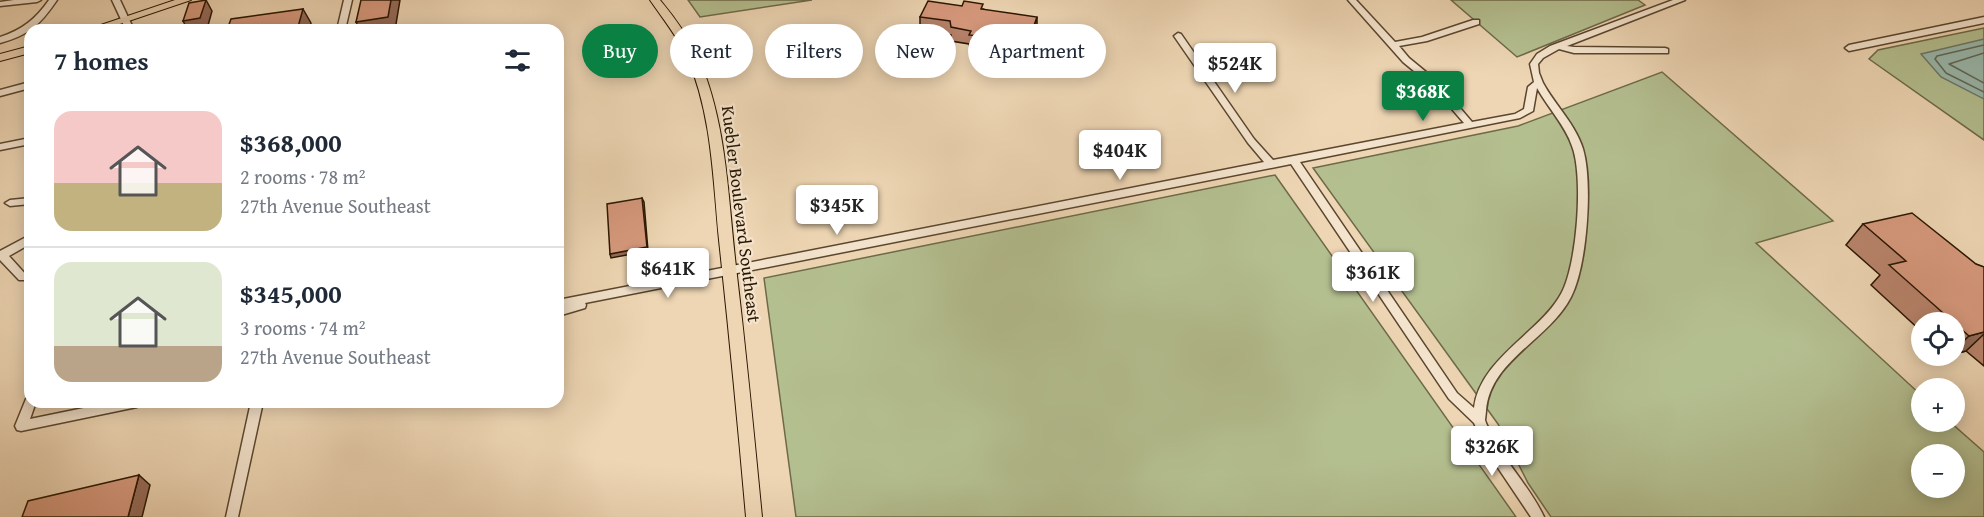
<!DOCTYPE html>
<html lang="en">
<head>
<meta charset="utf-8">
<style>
	body { margin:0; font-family:"Gentium Book Plus",serif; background:#f2f2f3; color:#1f2937; height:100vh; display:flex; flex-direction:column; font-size:22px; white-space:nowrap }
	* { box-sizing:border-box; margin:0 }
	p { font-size:20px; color:#747a83 }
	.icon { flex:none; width:33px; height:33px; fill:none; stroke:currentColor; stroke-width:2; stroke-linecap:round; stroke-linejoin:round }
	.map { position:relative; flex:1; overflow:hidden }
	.details { position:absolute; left:24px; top:24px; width:540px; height:384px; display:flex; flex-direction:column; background:#fff; border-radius:18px; box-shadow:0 3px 15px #0003 }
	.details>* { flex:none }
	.hud { position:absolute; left:582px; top:24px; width:570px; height:54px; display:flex; gap:12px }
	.buttons { position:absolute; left:1911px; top:312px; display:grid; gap:12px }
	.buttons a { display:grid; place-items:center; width:54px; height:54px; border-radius:50%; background:#fff; box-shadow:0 3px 15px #0003; font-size:30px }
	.price { position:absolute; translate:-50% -51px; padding:0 14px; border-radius:6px; background:#fff; color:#222; font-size:20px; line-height:39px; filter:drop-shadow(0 2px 3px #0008) }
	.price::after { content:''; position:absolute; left:50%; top:36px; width:18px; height:14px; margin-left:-9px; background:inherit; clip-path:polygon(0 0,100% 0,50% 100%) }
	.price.selected { background:#0b8043; color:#fff }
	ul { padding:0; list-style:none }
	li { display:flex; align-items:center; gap:18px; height:150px; padding:0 30px }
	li+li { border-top:2px solid #e0e1e3 }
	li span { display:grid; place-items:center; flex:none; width:168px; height:120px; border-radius:18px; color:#555 }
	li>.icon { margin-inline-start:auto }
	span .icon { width:72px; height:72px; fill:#fffc; stroke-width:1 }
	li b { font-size:26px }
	h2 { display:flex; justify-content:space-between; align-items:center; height:72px; padding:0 30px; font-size:26px }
	.pill { padding:0 21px; border-radius:27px; background:#fff; box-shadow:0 3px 15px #0003; font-size:21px; line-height:54px }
	.pill.selected { background:#0b8043; color:#fff }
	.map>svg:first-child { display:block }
	.green { fill:#b4bf90; stroke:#6e6a48; stroke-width:1.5; fill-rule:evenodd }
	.water { fill:#99b9ad; stroke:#6c7868; stroke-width:1.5 }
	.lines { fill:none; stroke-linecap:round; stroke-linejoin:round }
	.shore { stroke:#616857; stroke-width:1.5 }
	.minor-casing { stroke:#5a462e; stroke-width:3 }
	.major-casing { stroke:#291601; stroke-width:2 }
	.minor { fill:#f4e4ce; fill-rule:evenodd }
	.major { fill:#eed6b4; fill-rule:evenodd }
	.wall { fill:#b9846c; stroke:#291601; stroke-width:1.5 }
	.shaded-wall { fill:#966b58; stroke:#291601; stroke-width:1.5 }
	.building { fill:#d7997d; stroke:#291601; stroke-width:1.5 }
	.labels { text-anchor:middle; stroke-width:4.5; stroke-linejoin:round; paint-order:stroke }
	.street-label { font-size:18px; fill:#291601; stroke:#f4e4ce }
</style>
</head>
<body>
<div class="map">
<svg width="1984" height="517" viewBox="0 0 1984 517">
	<rect width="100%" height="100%" fill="#eed6b4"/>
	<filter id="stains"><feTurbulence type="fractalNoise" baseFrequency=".00333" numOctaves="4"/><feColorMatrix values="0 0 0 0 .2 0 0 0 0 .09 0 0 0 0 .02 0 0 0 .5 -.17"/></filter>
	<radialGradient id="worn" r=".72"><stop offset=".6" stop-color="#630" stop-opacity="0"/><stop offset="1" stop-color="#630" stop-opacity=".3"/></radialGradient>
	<path class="green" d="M688,0H812L700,17Z
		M1451,0H1638L1645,5L1517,57Z
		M1984,28V140L1869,59L1878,50Z
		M1662,72L1833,221L1756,243L1921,395L1922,422H1950L1984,452V517H1551L1528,483L1498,424L1313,168L1518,126ZM1922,454H1954V488H1922Z
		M1275,175L1516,517H796L764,278Z"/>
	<path class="water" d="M1984,39V99L1941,77L1921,54Z"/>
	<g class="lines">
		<path class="shore" d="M1984,45L1937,56L1935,59L1946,73L1984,92
			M1984,53L1949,64L1984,83"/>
		<defs>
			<path id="minor" d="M14,0H41L37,2L0,6V2Z
				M49,0H57C40,25 29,35 0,43V37C22,30 36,19 49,0Z
				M112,0H120L134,30H126Z
				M344,0H352L345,30H337Z
				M1348,0H1356L1395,42L1422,37L1473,20H1479V24L1427,41L1399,46L1409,58L1437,81L1472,122L1515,114L1524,109L1528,87L1534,82L1530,64L1537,54L1550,46L1673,0H1685L1567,46L1574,47L1665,48L1668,49V53H1574L1559,49L1543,58L1538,64L1539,73L1543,83C1555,105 1576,125 1583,149C1593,183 1587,266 1571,297C1549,340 1490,360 1486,411C1486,412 1485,420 1485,420C1486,424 1489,429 1491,433C1505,463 1530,487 1544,517H1531L1488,453L1474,423L1449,399L1291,164L585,303L586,305L585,308L558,316V300L1264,162L1248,143L1174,36L1178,33L1181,34L1254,139L1273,160L1464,123L1431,85L1403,62ZM1537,88C1548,108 1565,125 1572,146C1584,176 1577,266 1561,294C1554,307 1542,319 1531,329C1508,351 1478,374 1474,408L1457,393L1300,162L1520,118L1533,111Z
				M1984,17V23L1849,51L1845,48L1849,45Z
				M30,82V88L0,96V90Z
				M30,138V144L0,150V144Z
				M30,198V204L10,206L5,203L10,200Z
				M30,235V244L9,256L28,277L27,280H19L0,260V251Z
				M30,397V402H36L30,419L113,402H143L141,405L137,407L21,431L17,430L15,426L26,399Z
				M251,402H263L238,517H226Z"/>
			<path id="major" d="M175,0H191L102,30H86Z
				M650,0H660C675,18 688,36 698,57C727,122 728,198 736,267C746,350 754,434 762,517H746C738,425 729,333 719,240C713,179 712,114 687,57C677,36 663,19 650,0Z
				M30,46V53L0,61V54Z"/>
		</defs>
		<use href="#minor" class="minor-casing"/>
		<use href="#major" class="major-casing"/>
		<use href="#minor" class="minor"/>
		<use href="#major" class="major"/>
	</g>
	<path class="wall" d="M983,9L1037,31L1027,56L970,49L969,44L951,41V35L920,31V17Z
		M1863,224L1984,267V366L1966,351L1954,354V322H1922V332L1871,285L1880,275L1846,245Z"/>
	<path class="shaded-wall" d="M206,0L212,11L207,29L188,30L183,21Z
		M391,0H400L395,30H360L356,22Z
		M303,9L311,23L309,30H275Z
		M1037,17V31L1027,56L1028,42Z
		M642,198L644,202L648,251L611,258L610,254Z
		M1984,332V334L1966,351L1954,354V350L1969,336Z
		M139,475L150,485L142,517H128Z"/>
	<path class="building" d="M206,0L200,18L183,21L189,3Z
		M361,0H391L388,17L356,22Z
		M928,1L962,6L964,1L983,4L981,9L1037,17L1028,42L969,35L971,31L951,27L950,21L920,17Z
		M303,9L298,27L275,30H227L231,19Z
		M642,198L647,247L610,254L607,204Z
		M1912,213L1976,264L1984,267V332L1969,336L1889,265L1906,261L1863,224Z
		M139,475L128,517H22L28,501Z"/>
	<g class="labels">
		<g class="street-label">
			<text transform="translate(741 214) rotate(83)" y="6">Kuebler Boulevard Southeast</text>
		</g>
	</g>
	<rect width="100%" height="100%" filter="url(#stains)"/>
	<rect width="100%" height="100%" fill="url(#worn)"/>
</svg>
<div class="buttons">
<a><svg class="icon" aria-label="locate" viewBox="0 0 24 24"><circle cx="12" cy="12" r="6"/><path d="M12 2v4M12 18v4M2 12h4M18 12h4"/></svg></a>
<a>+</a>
<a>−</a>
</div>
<b class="price" style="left:1235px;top:94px">$524K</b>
<b class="price selected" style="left:1423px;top:122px">$368K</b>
<b class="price" style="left:1120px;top:181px">$404K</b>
<b class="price" style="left:837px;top:236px">$345K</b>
<b class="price" style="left:668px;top:299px">$641K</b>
<b class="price" style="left:1373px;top:303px">$361K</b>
<b class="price" style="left:1492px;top:477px">$326K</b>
<div class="hud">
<a class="pill selected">Buy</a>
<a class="pill">Rent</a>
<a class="pill">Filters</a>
<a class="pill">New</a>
<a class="pill">Apartment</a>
</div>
<section class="details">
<h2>7 homes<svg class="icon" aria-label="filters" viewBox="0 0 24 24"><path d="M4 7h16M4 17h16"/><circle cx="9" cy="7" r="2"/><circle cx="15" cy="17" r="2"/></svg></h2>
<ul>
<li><span style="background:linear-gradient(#f6c9c9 60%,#c2b280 0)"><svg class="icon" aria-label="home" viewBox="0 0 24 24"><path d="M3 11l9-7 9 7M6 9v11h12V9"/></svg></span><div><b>$368,000</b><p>2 rooms · 78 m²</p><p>27th Avenue Southeast</p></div></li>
<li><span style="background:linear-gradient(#dfe7d0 70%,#b9a48a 0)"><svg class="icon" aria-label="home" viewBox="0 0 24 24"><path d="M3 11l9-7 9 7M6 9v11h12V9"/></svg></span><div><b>$345,000</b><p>3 rooms · 74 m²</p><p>27th Avenue Southeast</p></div></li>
</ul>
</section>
</div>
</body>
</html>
